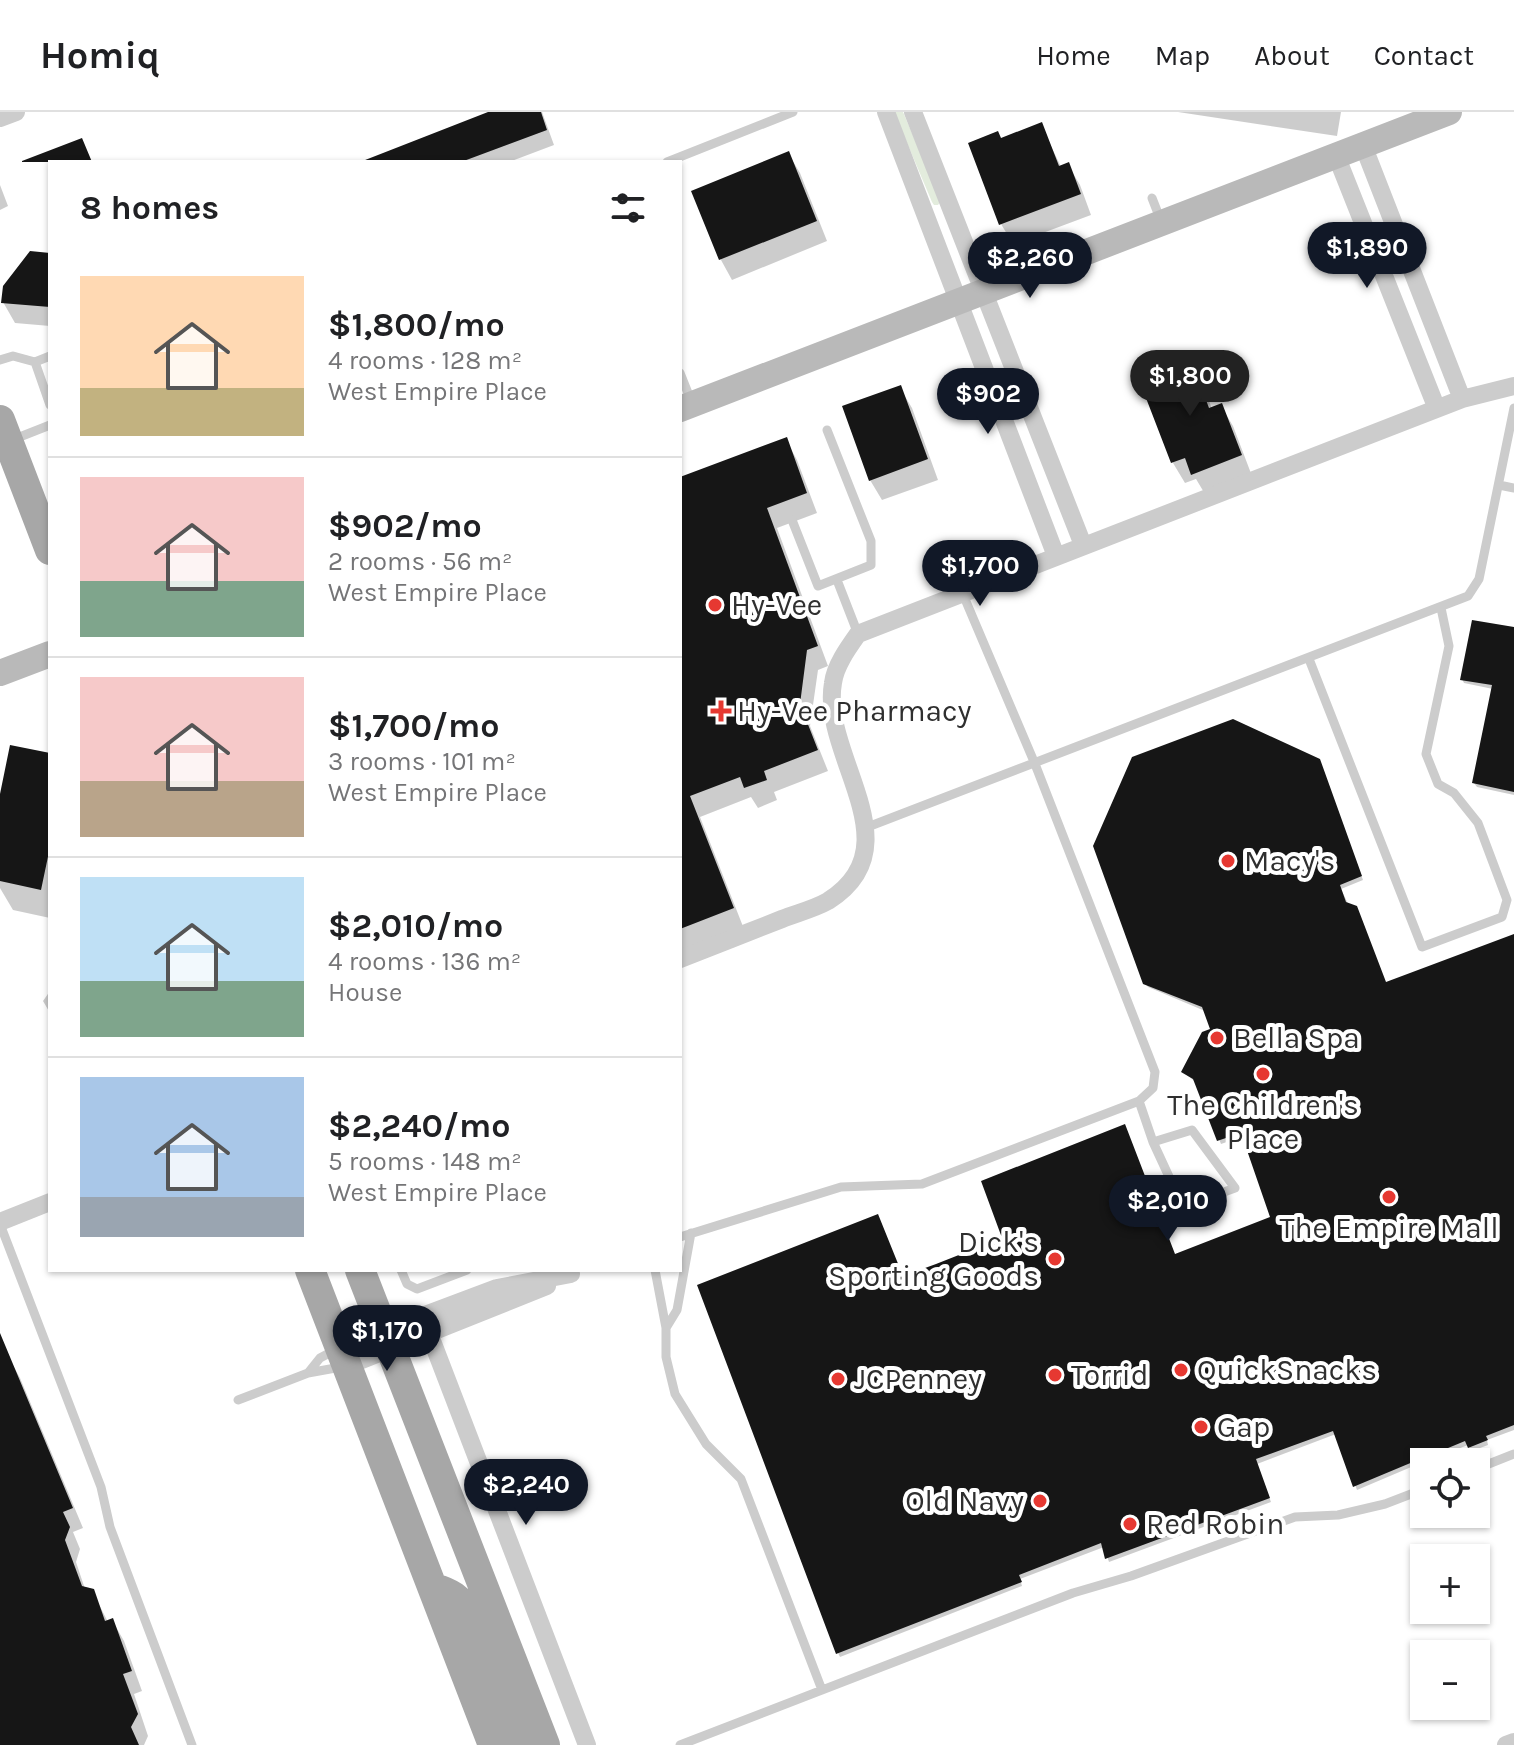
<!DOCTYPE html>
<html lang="en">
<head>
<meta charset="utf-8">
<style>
	body { margin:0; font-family:Karla,sans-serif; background:#f2f2f2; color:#202124; height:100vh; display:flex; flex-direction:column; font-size:30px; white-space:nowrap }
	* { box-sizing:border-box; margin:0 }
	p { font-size:26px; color:#757577 }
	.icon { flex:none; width:44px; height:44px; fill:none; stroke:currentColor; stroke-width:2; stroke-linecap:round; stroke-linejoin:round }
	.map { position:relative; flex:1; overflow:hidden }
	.drawer { position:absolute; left:48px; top:48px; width:634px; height:1112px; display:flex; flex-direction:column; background:#fff; border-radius:0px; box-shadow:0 2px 6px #0004 }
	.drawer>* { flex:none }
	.tools { position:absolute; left:1410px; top:1336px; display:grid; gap:16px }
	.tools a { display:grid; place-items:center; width:80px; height:80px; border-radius:0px; background:#fff; box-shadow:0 2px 6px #0004; font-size:40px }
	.price { position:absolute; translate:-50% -68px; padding:0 18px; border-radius:28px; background:#111827; color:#fff; font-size:26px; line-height:52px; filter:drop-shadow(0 2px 4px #0008) }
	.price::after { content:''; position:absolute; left:50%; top:48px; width:24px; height:18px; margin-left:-12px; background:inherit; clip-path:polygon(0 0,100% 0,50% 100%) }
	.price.active { background:#222; color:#fff }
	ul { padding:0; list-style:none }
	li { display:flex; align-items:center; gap:24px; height:200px; padding:0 32px }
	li+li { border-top:2px solid #e0e0e0 }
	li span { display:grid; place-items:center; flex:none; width:224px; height:160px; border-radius:0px; color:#555 }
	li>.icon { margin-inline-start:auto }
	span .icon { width:96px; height:96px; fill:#fffc; stroke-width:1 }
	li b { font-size:34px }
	h2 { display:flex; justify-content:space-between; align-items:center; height:96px; padding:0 32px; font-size:34px }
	header { display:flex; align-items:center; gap:48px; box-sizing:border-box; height:112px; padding:0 40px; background:#fff; border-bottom:2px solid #e0e0e0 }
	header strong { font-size:38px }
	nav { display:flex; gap:44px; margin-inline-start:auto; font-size:28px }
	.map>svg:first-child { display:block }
	.green { fill:#e3ecdd }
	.shadow { fill:#0003 }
	.building { fill:#161616 }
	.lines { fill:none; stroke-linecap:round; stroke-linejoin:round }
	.lane { stroke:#ccc; stroke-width:9 }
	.street { stroke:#ccc; stroke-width:18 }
	.secondary { stroke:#b9b9b9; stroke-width:26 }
	.primary { stroke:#a7a7a7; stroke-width:30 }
	.poi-dot { fill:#e63831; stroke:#fff; stroke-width:3 }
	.labels { text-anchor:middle; stroke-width:8; stroke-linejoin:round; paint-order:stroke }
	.poi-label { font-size:30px; fill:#2f2f2f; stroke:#fff; text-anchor:start }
</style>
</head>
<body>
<header>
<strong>Homiq</strong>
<nav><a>Home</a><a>Map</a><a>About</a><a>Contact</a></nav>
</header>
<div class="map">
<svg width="1514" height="1633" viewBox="0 0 1514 1633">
	<rect width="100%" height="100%" fill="#fff"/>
	<path class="green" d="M894,0H903L941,89L938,93H934L932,90Z"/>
	<path class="shadow" d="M493,0H542L554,33L509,50H385Z
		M1178,0H1341L1337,24Z
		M1041,13L1061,55L1068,53L1080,73L1091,103L1013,132L1001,112V28Z
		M788,41L800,61L827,129L732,168L721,148L693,80Z
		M0,73L8,94L0,98Z
		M50,143V214L15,211L3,190Z
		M1187,243L1199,263L1212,297L1221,294L1233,314L1252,364L1205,382L1196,367L1185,371L1173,351L1149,288L1165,281Z
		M900,276L912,296L938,368L882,388L870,368Z
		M786,328L797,348L817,401L777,416L828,554L818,558L810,614L828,659L774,680L777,688L758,696L751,685L700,705L744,817L680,841V367Z
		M1514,517V683L1477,675L1474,671L1493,577L1464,571L1462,567Z
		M50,643V806L13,798L0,776V692Z
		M1321,653L1363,768L1341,777L1386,872L1514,824V1318L1487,1328L1488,1333L1472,1339L1468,1333L1437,1345L1438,1350H1423L1357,1378L1336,1322L1257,1352L1271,1390L1109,1450L1104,1435L1020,1467L1022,1474L840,1545L838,1541L903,1166L1175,1144L1273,1106L1244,1024L1221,1032L1197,971L1183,960L1212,918L1205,899L1148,875L1145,871Z
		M50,879V901L43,889Z
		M9,1246L20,1266L83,1416L73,1420L80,1437L76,1450L85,1477L92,1479L108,1510L112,1508L124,1529L142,1579L134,1582L148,1624L144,1633H0V1250Z"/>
	<path class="building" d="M488,0H541L547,18L461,50H360Z
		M1042,10L1059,54L1069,50L1081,82L999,113L968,31L998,19L1001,26Z
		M82,26L92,50H22V49Z
		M789,39L817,109L719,148L691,79Z
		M30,139L50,141V195L1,191L3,174Z
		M1188,240L1209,296L1222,291L1242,343L1191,363L1185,346L1171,351L1146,286L1163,280L1152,254Z
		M901,273L928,347L869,369L842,294Z
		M787,325L807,381L767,396L818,534L807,538L800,592L818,638L764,659L767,668L744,676L740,665L690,684L734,796L680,817V365Z
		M1472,508L1514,515V680L1472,671L1492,573L1460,568Z
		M1233,607L1320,647L1362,764L1340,773L1346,790L1357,794L1386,870L1514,822V1313L1486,1324L1488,1328L1468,1336L1465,1329L1436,1341L1437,1347L1422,1352L1420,1347L1353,1375L1333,1319L1256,1347L1270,1386L1105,1447L1101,1431L1019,1463L1022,1470L836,1542L697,1173L878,1102L903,1164L936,1152L1002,1126L981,1069L1125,1012L1175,1142L1270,1105L1241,1021L1217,1029L1193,967L1181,960L1202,920L1210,917L1202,895L1143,872L1093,734L1132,645Z
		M10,633L50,641V735L41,778L0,769V682Z
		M0,1221L73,1396L63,1400L70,1415L65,1428L82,1474L94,1477L105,1509L113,1506L132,1559L123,1562L138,1602L131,1615L139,1633H0Z"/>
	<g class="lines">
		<path class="lane" d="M667,50L793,0
			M1152,86L1161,109
			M0,248L13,244L35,250L50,293
			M35,250L50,244
			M680,261L692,291
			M12,328L50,313
			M1499,373L1514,376
			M792,408L818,474L871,453V429L827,318
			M837,468L858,522
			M1309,547L1422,835L1502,805L1507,788L1478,711L1454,681L1438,672L1426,642L1449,534L1441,496
			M865,716L1468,484L1479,467L1514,296
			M1139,989L1153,1030L1183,1095L1235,1076L1192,1018L1153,1030
			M0,1112L101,1375L110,1415L192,1633
			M680,1125L841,1075L922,1072L1139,989L1153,976L1155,960L1035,652L962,480
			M401,1158L407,1172L417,1177L467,1158
			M655,1158L666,1216V1245L675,1282L706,1332L741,1367L822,1578
			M666,1216L677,1198L691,1121
			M308,1261L320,1246L335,1238
			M238,1288L308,1261L341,1255
			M1476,1357L1514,1342
			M680,1633L1073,1481L1131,1464L1295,1405L1338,1403L1385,1392L1424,1377"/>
		<path class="street" d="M886,0L1056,444
			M913,0L1083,433
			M0,6L16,0
			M1363,33L1462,287
			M1336,43L1437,297
			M680,847C714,834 748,820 782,807C797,801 814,797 828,789C916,734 820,644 833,571C835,554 848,536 858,522L1462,287L1514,274
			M0,1110L50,1090
			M429,1221L587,1633
			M340,1235L497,1176L571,1162
			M347,1254L547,1174
			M1506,1633L1514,1630"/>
		<path class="secondary" d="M680,297L1449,0
			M0,561L50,542"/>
		<path class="primary" d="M0,308L50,438
			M310,1158L493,1633
			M360,1158L545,1633
			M433,1476C450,1480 459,1486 468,1502L517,1633"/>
	</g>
	<g class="poi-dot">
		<circle cx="715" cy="493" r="8"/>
		<path d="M717 587h8v8h8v8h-8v8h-8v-8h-8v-8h8z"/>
		<circle cx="1228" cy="749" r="8"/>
		<circle cx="1217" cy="926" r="8"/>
		<circle cx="1263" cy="962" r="8"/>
		<circle cx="1389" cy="1085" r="8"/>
		<circle cx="1055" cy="1147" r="8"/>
		<circle cx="1181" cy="1258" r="8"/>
		<circle cx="1055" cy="1263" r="8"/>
		<circle cx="838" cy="1267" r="8"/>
		<circle cx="1201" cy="1315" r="8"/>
		<circle cx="1040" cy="1389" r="8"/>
		<circle cx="1130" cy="1412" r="8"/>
	</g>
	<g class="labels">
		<g class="poi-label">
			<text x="731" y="503">Hy-Vee</text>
			<text x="737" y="609">Hy-Vee Pharmacy</text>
			<text x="1244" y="759">Macy's</text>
			<text x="1233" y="936">Bella Spa</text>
			<text x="1263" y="1003" text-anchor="middle">The Children's<tspan x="1263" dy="34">Place</tspan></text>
			<text x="1389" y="1126" text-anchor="middle">The Empire Mall</text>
			<text x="1039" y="1140" text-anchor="end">Dick's<tspan x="1039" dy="34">Sporting Goods</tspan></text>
			<text x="1197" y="1268">QuickSnacks</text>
			<text x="1071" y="1273">Torrid</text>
			<text x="854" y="1277">JCPenney</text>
			<text x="1217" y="1325">Gap</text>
			<text x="1024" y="1399" text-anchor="end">Old Navy</text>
			<text x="1146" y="1422">Red Robin</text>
		</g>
	</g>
</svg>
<div class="tools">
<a><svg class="icon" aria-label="locate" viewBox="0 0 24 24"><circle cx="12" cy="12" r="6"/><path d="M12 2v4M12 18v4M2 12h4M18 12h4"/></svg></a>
<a>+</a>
<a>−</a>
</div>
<b class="price" style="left:1367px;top:178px">$1,890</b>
<b class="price" style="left:1030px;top:188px">$2,260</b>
<b class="price active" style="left:1190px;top:306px">$1,800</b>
<b class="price" style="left:988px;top:324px">$902</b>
<b class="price" style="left:980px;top:496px">$1,700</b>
<b class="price" style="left:1168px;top:1131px">$2,010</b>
<b class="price" style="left:387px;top:1261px">$1,170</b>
<b class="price" style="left:526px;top:1415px">$2,240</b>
<section class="drawer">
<h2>8 homes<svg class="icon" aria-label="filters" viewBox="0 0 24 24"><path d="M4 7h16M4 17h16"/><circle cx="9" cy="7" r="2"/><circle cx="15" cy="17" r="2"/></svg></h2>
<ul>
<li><span style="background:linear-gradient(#ffd9b3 70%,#c2b280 0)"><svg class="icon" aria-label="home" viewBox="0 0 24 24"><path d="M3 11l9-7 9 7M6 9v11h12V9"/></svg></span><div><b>$1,800/mo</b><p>4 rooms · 128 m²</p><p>West Empire Place</p></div></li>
<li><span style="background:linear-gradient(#f6c9c9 65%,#7fa58c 0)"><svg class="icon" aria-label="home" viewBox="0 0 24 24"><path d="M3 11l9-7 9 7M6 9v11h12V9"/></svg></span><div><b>$902/mo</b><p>2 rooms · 56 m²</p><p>West Empire Place</p></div></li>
<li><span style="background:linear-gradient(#f6c9c9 65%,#b9a48a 0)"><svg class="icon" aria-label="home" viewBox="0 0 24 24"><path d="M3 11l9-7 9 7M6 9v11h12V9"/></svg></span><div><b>$1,700/mo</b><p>3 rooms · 101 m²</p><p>West Empire Place</p></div></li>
<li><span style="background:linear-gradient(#bfe0f5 65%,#7fa58c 0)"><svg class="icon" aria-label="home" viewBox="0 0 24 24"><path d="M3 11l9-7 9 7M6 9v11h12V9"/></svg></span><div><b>$2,010/mo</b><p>4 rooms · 136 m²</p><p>House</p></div></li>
<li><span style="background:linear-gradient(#a9c7e8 75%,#9aa5b1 0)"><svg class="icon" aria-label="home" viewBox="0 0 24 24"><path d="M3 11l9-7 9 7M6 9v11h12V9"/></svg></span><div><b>$2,240/mo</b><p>5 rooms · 148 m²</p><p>West Empire Place</p></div></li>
</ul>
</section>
</div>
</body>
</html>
